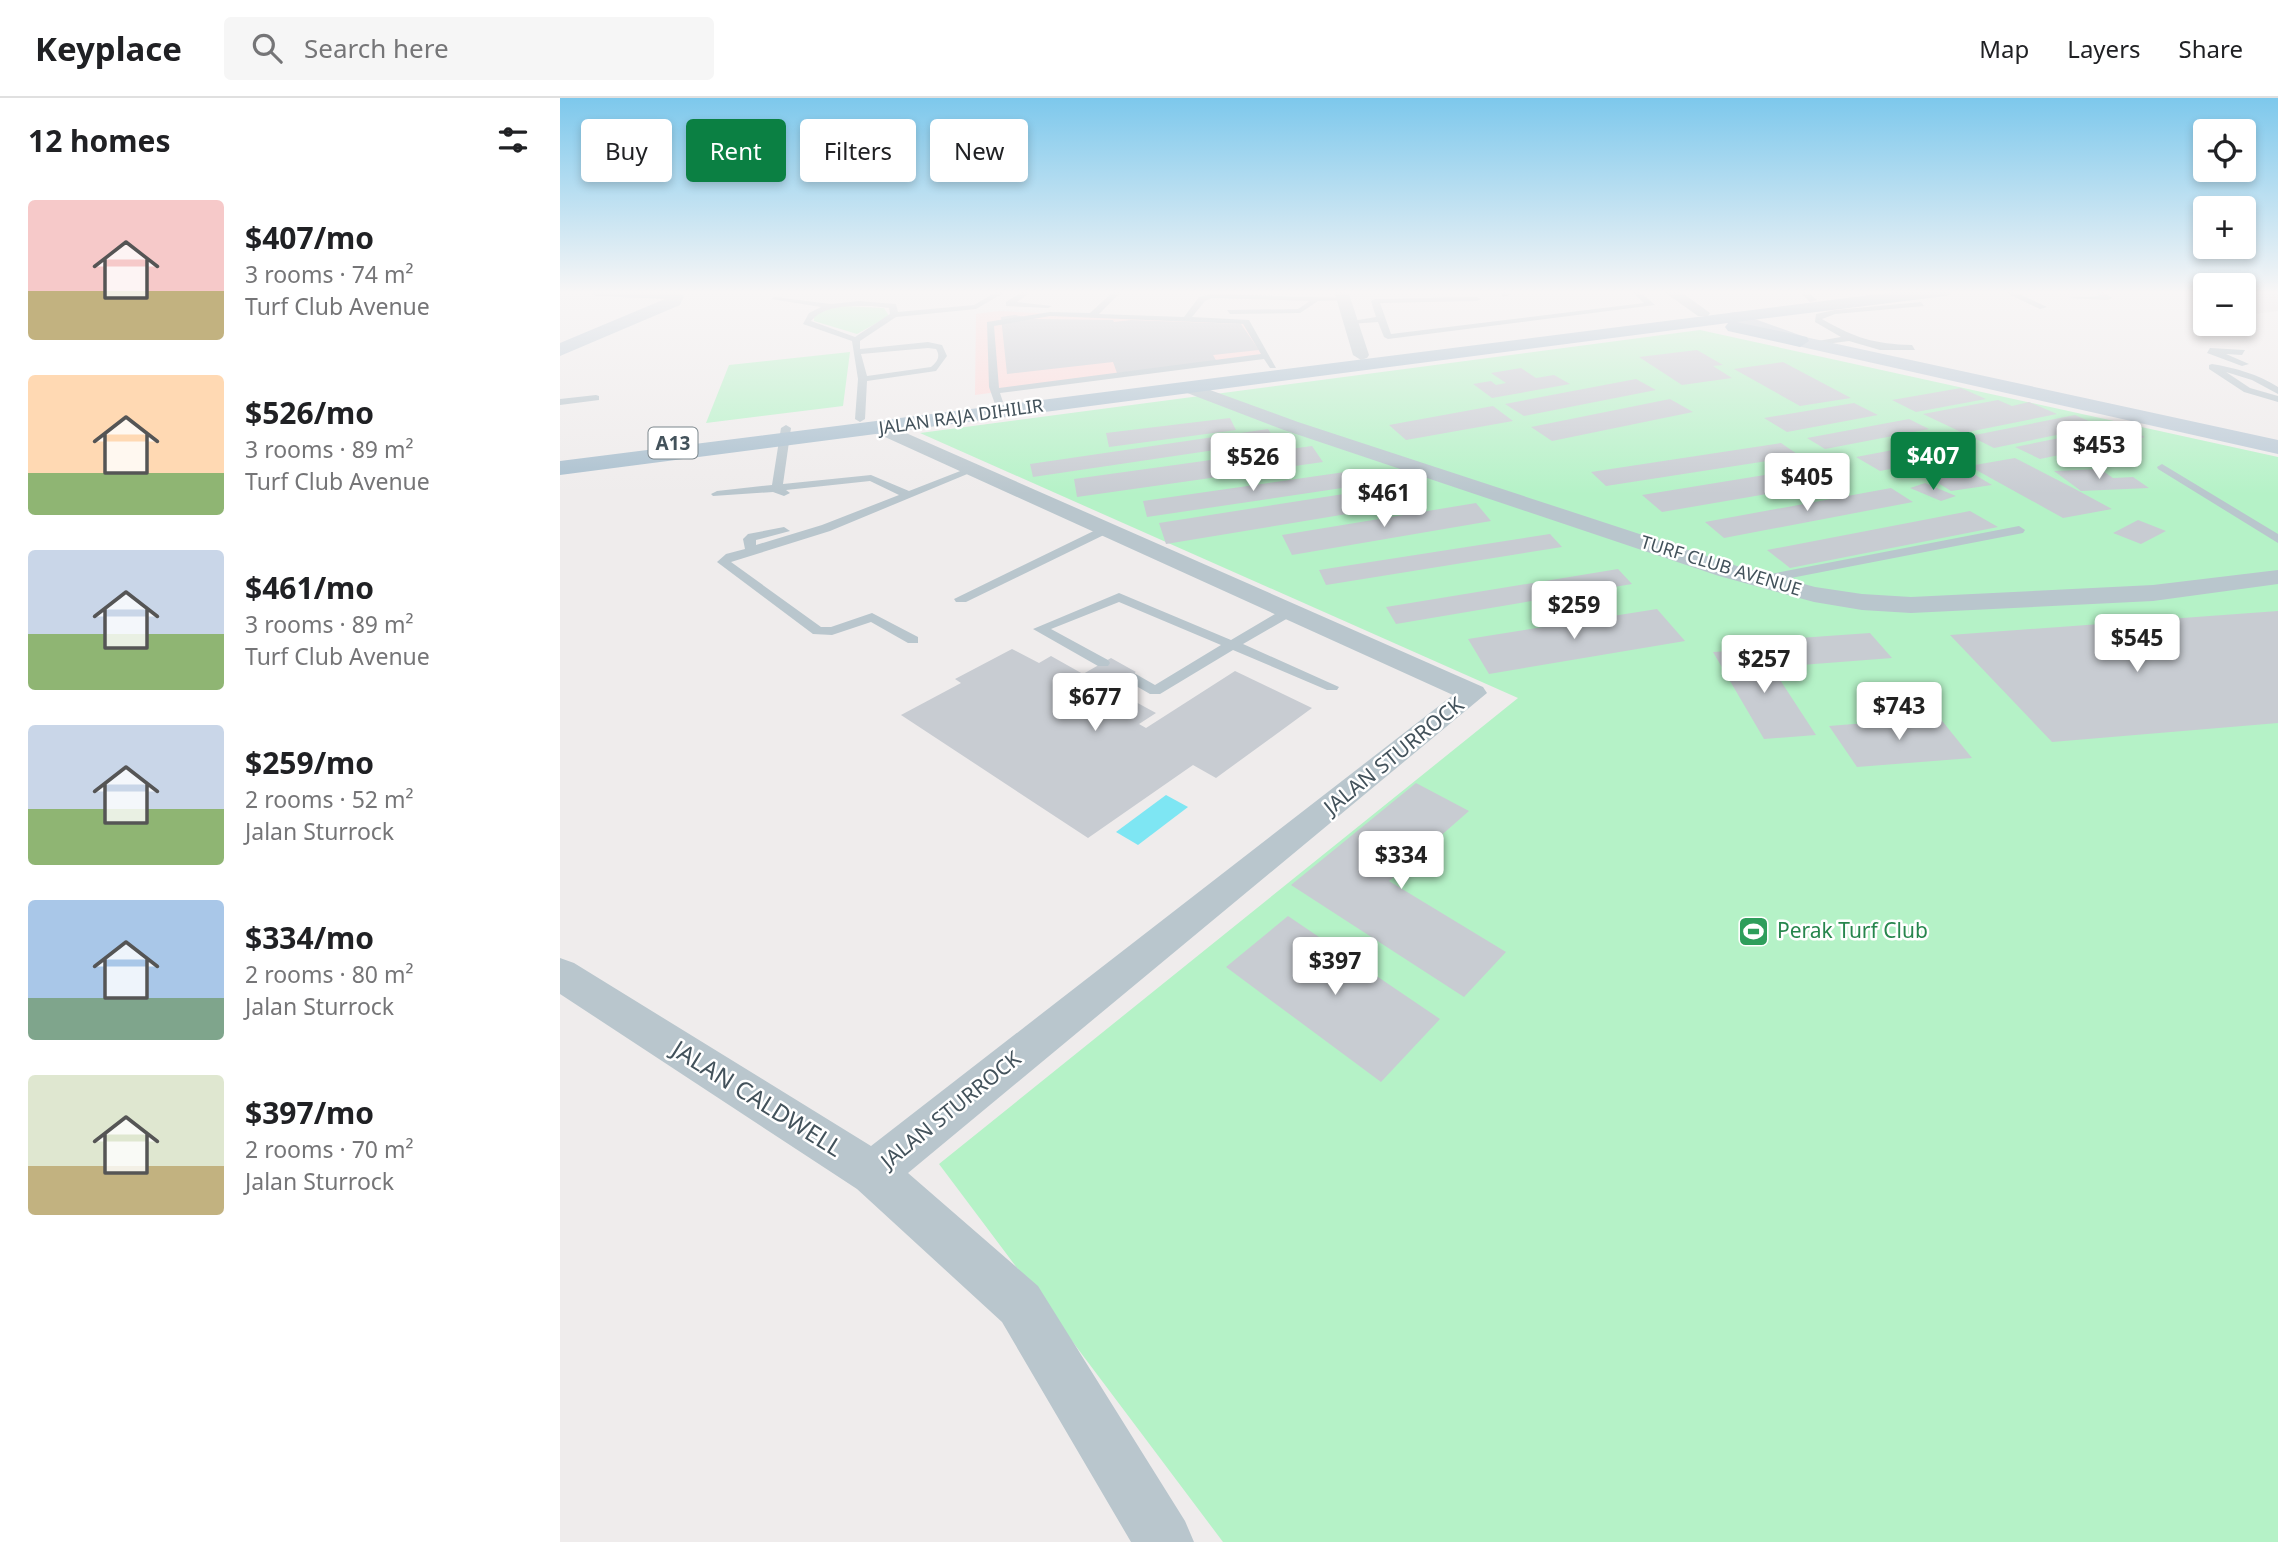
<!DOCTYPE html>
<html lang="en">
<head>
<meta charset="utf-8">
<style>
	body { margin:0; font-family:"Noto Sans",sans-serif; background:#f6f6f6; color:#202124; height:100vh; display:flex; flex-direction:column; font-size:26px; white-space:nowrap }
	* { box-sizing:border-box; margin:0 }
	p { font-size:23px; color:#757577 }
	.icon { flex:none; width:38px; height:38px; fill:none; stroke:currentColor; stroke-width:2; stroke-linecap:round; stroke-linejoin:round }
	.map { position:relative; flex:1; overflow:hidden }
	.panel { display:flex; flex-direction:column; background:#fff; width:560px }
	.panel>* { flex:none }
	.top-card { position:absolute; left:21px; top:21px; width:665px; height:63px; display:flex; gap:14px }
	.buttons { position:absolute; left:1633px; top:21px; display:grid; gap:14px }
	.buttons a { display:grid; place-items:center; width:63px; height:63px; border-radius:7px; background:#fff; box-shadow:0 4px 10px #0003; font-size:35px }
	.price { position:absolute; translate:-50% -60px; padding:0 16px; border-radius:7px; background:#fff; color:#222; font-size:23px; line-height:46px; filter:drop-shadow(0 2px 4px #0008) }
	.price::after { content:''; position:absolute; left:50%; top:42px; width:21px; height:16px; margin-left:-10px; background:inherit; clip-path:polygon(0 0,100% 0,50% 100%) }
	.price.active { background:#0b8043; color:#fff }
	ul { padding:0; list-style:none }
	li { display:flex; align-items:center; gap:21px; height:175px; padding:0 28px }
	li span { display:grid; place-items:center; flex:none; width:196px; height:140px; border-radius:7px; color:#555 }
	li>.icon { margin-inline-start:auto }
	span .icon { width:84px; height:84px; fill:#fffc; stroke-width:1 }
	li b { font-size:30px }
	h2 { display:flex; justify-content:space-between; align-items:center; height:84px; padding:0 28px; font-size:30px }
	.tag { padding:0 24px; border-radius:7px; background:#fff; box-shadow:0 4px 10px #0003; font-size:24px; line-height:63px }
	.tag.active { background:#0b8043; color:#fff }
	header { display:flex; align-items:center; gap:42px; box-sizing:border-box; height:98px; padding:0 35px; background:#fff; border-bottom:2px solid #e0e0e0 }
	header strong { font-size:33px }
	nav { display:flex; gap:38px; margin-inline-start:auto; font-size:24px }
	.search { width:490px; height:63px; background:#f6f6f6; display:flex; align-items:center; gap:18px; box-sizing:border-box; padding:0 24px; border-radius:7px; color:#757577; font-size:26px }
	main { display:flex; flex:1; min-height:0 }
	.map>svg:first-child { display:block }
	.education { fill:#e1ddde }
	.medical { fill:#fdd9d9 }
	.green { fill:#b5f2c7 }
	.water { fill:#7ee6f3 }
	.building { fill:#c8ccd2 }
	.lines { fill:none; stroke-linecap:round; stroke-linejoin:round }
	.lane { fill:#b9c6cd; fill-rule:evenodd }
	.street { fill:#b9c6cd; fill-rule:evenodd }
	.secondary { fill:#bbcad6; fill-rule:evenodd }
	.primary { fill:#a9bfce; fill-rule:evenodd }
	.labels { text-anchor:middle; stroke-width:5; stroke-linejoin:round; paint-order:stroke }
	.far-street-label { font-size:18px; fill:#43525b; stroke:#fff }
	.shield { fill:#fff; stroke:#7b868c; stroke-width:2 }
	.shield-label { font-size:19px; font-weight:bold; fill:#43525b }
	.street-label { font-size:21px; fill:#43525b; stroke:#fff }
	.leisure-label { font-size:21px; fill:#27864d; stroke:#fff; text-anchor:start }
	.near-street-label { font-size:24px; fill:#43525b; stroke:#fff }
</style>
</head>
<body>
<header>
<strong>Keyplace</strong>
<div class="search"><svg class="icon" aria-label="search" viewBox="0 0 24 24"><circle cx="10" cy="10" r="6"/><path d="M15 15l6 6"/></svg>Search here</div>
<nav><a>Map</a><a>Layers</a><a>Share</a></nav>
</header>
<main>
<section class="panel">
<h2>12 homes<svg class="icon" aria-label="filters" viewBox="0 0 24 24"><path d="M4 7h16M4 17h16"/><circle cx="9" cy="7" r="2"/><circle cx="15" cy="17" r="2"/></svg></h2>
<ul>
<li><span style="background:linear-gradient(#f6c9c9 65%,#c2b280 0)"><svg class="icon" aria-label="home" viewBox="0 0 24 24"><path d="M3 11l9-7 9 7M6 9v11h12V9"/></svg></span><div><b>$407/mo</b><p>3 rooms · 74 m²</p><p>Turf Club Avenue</p></div></li>
<li><span style="background:linear-gradient(#ffd9b3 70%,#8fb573 0)"><svg class="icon" aria-label="home" viewBox="0 0 24 24"><path d="M3 11l9-7 9 7M6 9v11h12V9"/></svg></span><div><b>$526/mo</b><p>3 rooms · 89 m²</p><p>Turf Club Avenue</p></div></li>
<li><span style="background:linear-gradient(#c9d6e8 60%,#8fb573 0)"><svg class="icon" aria-label="home" viewBox="0 0 24 24"><path d="M3 11l9-7 9 7M6 9v11h12V9"/></svg></span><div><b>$461/mo</b><p>3 rooms · 89 m²</p><p>Turf Club Avenue</p></div></li>
<li><span style="background:linear-gradient(#c9d6e8 60%,#8fb573 0)"><svg class="icon" aria-label="home" viewBox="0 0 24 24"><path d="M3 11l9-7 9 7M6 9v11h12V9"/></svg></span><div><b>$259/mo</b><p>2 rooms · 52 m²</p><p>Jalan Sturrock</p></div></li>
<li><span style="background:linear-gradient(#a9c7e8 70%,#7fa58c 0)"><svg class="icon" aria-label="home" viewBox="0 0 24 24"><path d="M3 11l9-7 9 7M6 9v11h12V9"/></svg></span><div><b>$334/mo</b><p>2 rooms · 80 m²</p><p>Jalan Sturrock</p></div></li>
<li><span style="background:linear-gradient(#dfe7d0 65%,#c2b280 0)"><svg class="icon" aria-label="home" viewBox="0 0 24 24"><path d="M3 11l9-7 9 7M6 9v11h12V9"/></svg></span><div><b>$397/mo</b><p>2 rooms · 70 m²</p><p>Jalan Sturrock</p></div></li>
</ul>
</section>
<div class="map">
<svg width="1718" height="1444" viewBox="0 0 1718 1444">
	<rect width="100%" height="100%" fill="#efecec"/>
	<path class="education" d="M1718,193V213L1695,216L1684,213V193Z"/>
	<path class="medical" d="M439,213L686,226L704,258L415,297L416,216Z"/>
	<path class="green" d="M282,208L324,210L329,218L297,236L254,223V219L261,213Z
		M1140,232L1718,359V1444H663L379,1066L958,600L360,335Z
		M290,254L283,308L146,325L169,267Z"/>
	<path class="water" d="M606,697L628,709L578,747L556,734Z"/>
	<path class="building" d="M455,217L475,221L553,222L554,224L571,222L681,226L699,252L653,257L657,264L557,275L553,264L447,276L441,219Z
		M1137,252L1163,267L1153,268L1172,280L1122,287L1079,259Z
		M1223,264L1291,300L1240,308L1174,271Z
		M961,270L976,280L994,277L1010,286L932,300L913,286L931,283L936,287L946,285L931,275Z
		M1076,281L1096,292L964,318L945,306Z
		M1401,290L1426,301L1356,314L1332,302Z
		M1110,301L1133,314L992,343L971,329Z
		M1438,302L1452,308L1469,304L1497,316L1403,335L1363,316Z
		M1294,305L1318,317L1227,334L1204,320Z
		M933,308L953,323L846,342L829,327Z
		M1515,317L1540,328L1434,350L1410,338Z
		M670,320L676,332L549,349L546,335Z
		M1349,321L1369,331L1265,351L1247,340Z
		M1559,328L1585,339L1480,361L1455,349Z
		M708,331L716,343L473,379L470,366Z
		M1391,341L1416,354L1320,373L1296,359Z
		M1221,345L1240,358L1046,388L1031,374Z
		M752,348L763,364L517,399L514,381Z
		M1455,360L1515,391L1552,411L1503,420L1409,368Z
		M1266,367L1289,382L1102,414L1082,397Z
		M1402,369L1432,387L1391,393L1362,375Z
		M1540,371L1553,380L1573,379L1589,390L1521,393L1494,373Z
		M799,372L809,386L587,419L583,403Z
		M1365,385L1396,398L1381,403L1350,390Z
		M1331,390L1353,404L1164,440L1145,424Z
		M816,391L829,409L606,446L599,425Z
		M916,405L931,423L732,457L722,437Z
		M1410,413L1438,429L1230,470L1207,452Z
		M1578,422L1606,433L1581,446L1553,435Z
		M990,436L1002,449L766,487L759,472Z
		M1058,471L1072,486L836,526L826,509Z
		M1097,511L1125,543L929,576L908,541Z
		M1718,513V625L1492,644L1390,537Z
		M1310,535L1332,560L1228,568L1210,542Z
		M452,551L479,565L491,558L523,576L551,560L576,574L550,590L596,615L579,626L586,630L675,573L752,610L656,680L633,667L528,740L341,617L401,585L395,581Z
		M1200,551L1256,637L1204,641L1153,554Z
		M1379,619L1412,660L1297,669L1269,628Z
		M856,685L909,713L829,783L946,854L904,899L731,787Z
		M728,818L880,921L821,984L666,869Z"/>
	<g class="lines">
		<path class="lane" d="M438,193H447L416,211L336,219L300,243V251L368,244L382,247L387,258L376,273L307,283L305,321L300,324L295,321L298,281L292,243L243,226L249,215L261,209L211,201L215,199L271,206L299,203L336,206L338,214L414,207ZM312,208L329,210L330,216L295,239L251,223C265,206 292,208 312,208ZM368,250L376,251C381,259 377,264 371,269L307,278L301,256Z
			M463,193H472L457,204L492,208L488,210L446,208V204Z
			M554,193H562L539,216L624,219L639,199L652,196L784,200L788,202L758,203L740,215L670,216L667,212L738,211L750,203L652,200L645,203L632,219L689,222L716,270H710L704,261L440,295L443,304L435,306L429,289L427,224L490,214L530,215ZM490,218L683,226L701,256L439,290L434,228Z
			M940,193H947L950,197L943,199Z
			M1071,193H1079L1095,207L828,241L824,239L818,224L790,226L786,224L816,219L811,203L815,201L917,199L921,201L917,203L820,205L831,236L1084,205Z
			M1239,193H1247L1257,202L1250,204Z
			M1442,193H1453L1487,209L1480,211Z
			M1533,193H1542L1552,200L1548,202L1507,200L1539,198Z
			M1361,204L1364,208L1275,216L1262,221C1295,240 1314,246 1352,247L1355,252H1320L1289,243L1250,248L1246,245L1281,239L1255,224L1256,216L1275,212Z
			M1650,250L1685,252L1682,257L1666,256L1689,266L1682,268L1647,255Z
			M1652,266C1675,270 1698,276 1718,289V296L1692,282L1666,274L1690,290L1718,298V304L1684,294L1649,271V267Z
			M36,297L39,298V302L0,307V301Z
			M226,327L231,330L223,386L311,377L349,393L408,370L417,372L270,433L171,464L261,529H271L312,515L358,539V545H348L311,524L272,537L253,536L157,464L166,456L185,451L183,441L188,436L224,429L230,433L196,442V447L262,427L339,397L310,383L226,392L230,395L224,398L213,394L153,398L151,396L157,393L212,387L221,330Z
			M1602,366L1718,436V445L1598,371L1597,369Z
			M546,427L550,428V434L406,504H396L394,501Z
			M1459,428L1465,432L1463,435L1200,486L1194,482L1200,478Z
			M559,495L671,542L725,510H735V516L683,546L779,589L777,592H767L673,552L600,596H590L564,581L562,578L564,575H574L595,587L661,547L559,504L491,531L548,562L550,565L548,568H538L473,531Z"/>
		<path class="street" d="M774,193H788L809,257L807,260L801,262L793,257Z
			M1103,193H1120L1150,215L1148,218H1138Z
			M628,284L738,324L1177,468L1255,489L1302,496L1351,499L1593,487L1718,472V486L1593,503L1351,515L1302,512L1254,504L1159,478L724,332L622,293L619,289Z
			M321,324L923,589L927,595L348,1075L478,1188L625,1423L634,1444H571L442,1224L297,1091L0,896V860L14,865L311,1048L893,597L314,334L311,330Z"/>
		<path class="secondary" d="M28,193H118L124,198L120,207L0,258V245L105,201L36,198Z
			M1175,214L1245,239L1718,342V356L1233,247L1169,223L1166,219L1169,215Z"/>
		<path class="primary" d="M1342,193H1394L1386,198L1176,224L1247,239L1249,243L1240,249L1168,233L1165,229L1168,225L0,377V363Z"/>
	</g>
	<linearGradient id="sky" x2="0" y2="1"><stop stop-color="#7dc8ec"/><stop offset="0.49" stop-color="#f8f6f6"/><stop offset="1" stop-color="#f8f6f6" stop-opacity="0"/></linearGradient>
	<rect width="1718" height="396" fill="url(#sky)"/>
	<defs>
		<symbol id="stadium-square" viewBox="-11 -11 22 22"><rect x="-9" y="-9" width="18" height="18" rx="4" fill="#2e9e5b" stroke="#fff"/><path d="M0-5a6.5 5 0 1 0 0 10a6.5 5 0 1 0 0-10ZM-3.5-1.8h7v3.6h-7Z" fill="#fff"/></symbol>
	</defs>
	<g fill-rule="evenodd">
		<use href="#stadium-square" x="1176" y="816" width="35" height="35"/>
	</g>
	<g class="labels">
		<g class="far-street-label">
			<text transform="translate(401 319) rotate(-8)" y="6">JALAN RAJA DIHILIR</text>
			<text transform="translate(1161 468) rotate(17)" y="6">TURF CLUB AVENUE</text>
		</g>
		<rect class="shield" x="88.5" y="329.5" width="49" height="31" rx="5"/>
		<g class="shield-label">
			<text x="113" y="352">A13</text>
		</g>
		<g class="street-label">
			<text transform="translate(834 658) rotate(-39)" y="7">JALAN STURROCK</text>
			<text transform="translate(391 1012) rotate(-39)" y="7">JALAN STURROCK</text>
		</g>
		<g class="leisure-label">
			<text x="1217" y="840">Perak Turf Club</text>
		</g>
		<g class="near-street-label">
			<text transform="translate(197 1001) rotate(32)" y="8">JALAN CALDWELL</text>
		</g>
	</g>
</svg>
<div class="buttons">
<a><svg class="icon" aria-label="locate" viewBox="0 0 24 24"><circle cx="12" cy="12" r="6"/><path d="M12 2v4M12 18v4M2 12h4M18 12h4"/></svg></a>
<a>+</a>
<a>−</a>
</div>
<b class="price" style="left:1539px;top:383px">$453</b>
<b class="price active" style="left:1373px;top:394px">$407</b>
<b class="price" style="left:693px;top:395px">$526</b>
<b class="price" style="left:1247px;top:415px">$405</b>
<b class="price" style="left:824px;top:431px">$461</b>
<b class="price" style="left:1014px;top:543px">$259</b>
<b class="price" style="left:1577px;top:576px">$545</b>
<b class="price" style="left:1204px;top:597px">$257</b>
<b class="price" style="left:535px;top:635px">$677</b>
<b class="price" style="left:1339px;top:644px">$743</b>
<b class="price" style="left:841px;top:793px">$334</b>
<b class="price" style="left:775px;top:899px">$397</b>
<div class="top-card">
<a class="tag">Buy</a>
<a class="tag active">Rent</a>
<a class="tag">Filters</a>
<a class="tag">New</a>
</div>
</div>
</main>
</body>
</html>
